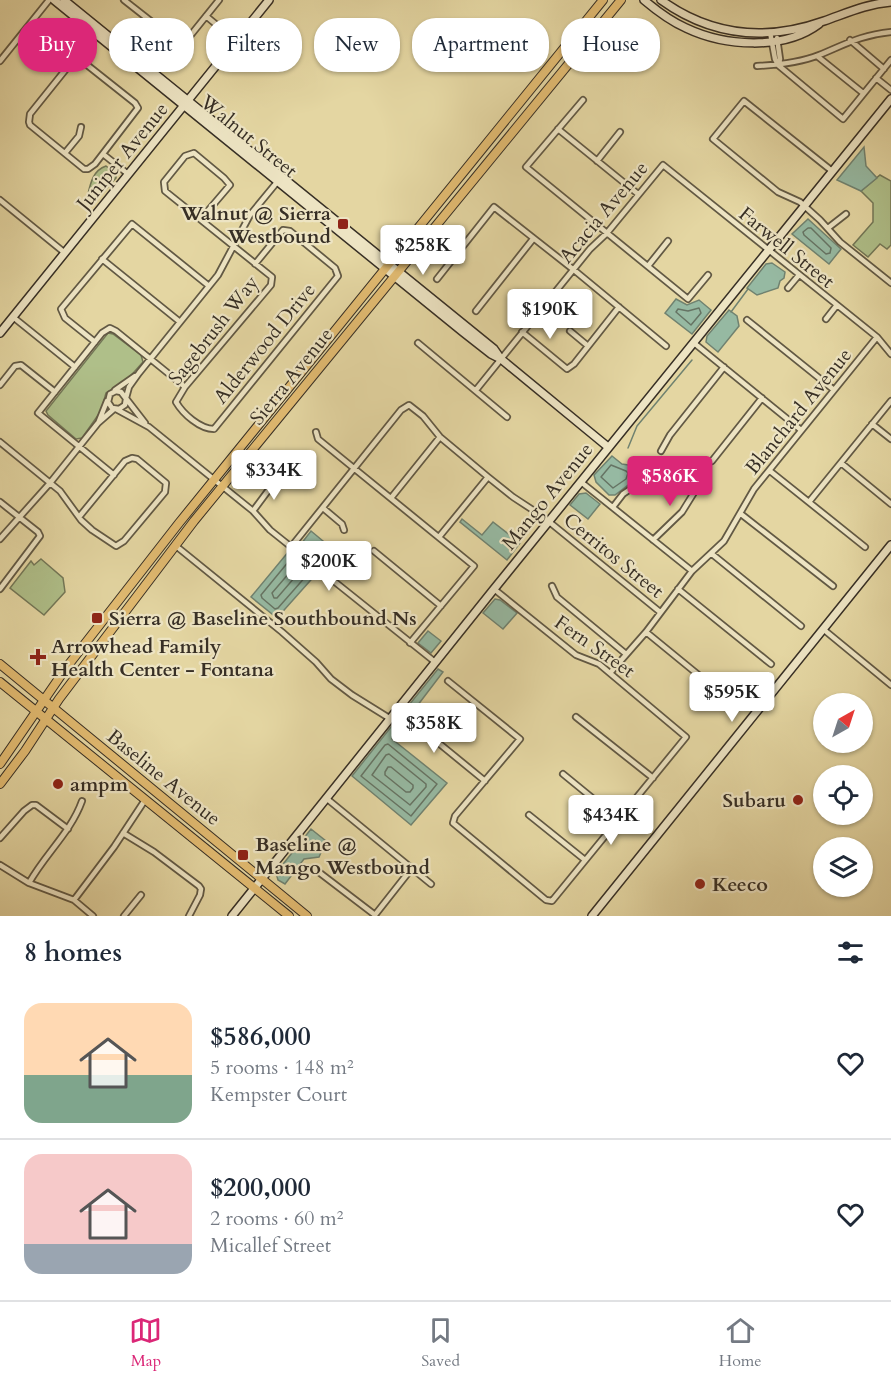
<!DOCTYPE html>
<html lang="en">
<head>
<meta charset="utf-8">
<style>
	body { margin:0; font-family:Cardo,serif; background:#f2f2f3; color:#1f2937; height:100vh; display:flex; flex-direction:column; font-size:22px; white-space:nowrap }
	* { box-sizing:border-box; margin:0 }
	p { font-size:20px; color:#747a83 }
	.icon { flex:none; width:33px; height:33px; fill:none; stroke:currentColor; stroke-width:2; stroke-linecap:round; stroke-linejoin:round }
	.map { position:relative; height:916px; overflow:hidden }
	.drawer { display:flex; flex-direction:column; background:#fff; flex:1 }
	.drawer>* { flex:none }
	.guide { position:absolute; left:18px; top:18px; width:855px; height:54px; display:flex; gap:12px }
	.needle { width:39px; rotate:39deg }
	.fabs { position:absolute; left:813px; top:693px; display:grid; gap:12px }
	.fabs a { display:grid; place-items:center; width:60px; height:60px; border-radius:50%; background:#fff; box-shadow:0 2px 4px #0004; font-size:30px }
	.price { position:absolute; translate:-50% -51px; padding:0 14px; border-radius:6px; background:#fff; color:#222; font-size:20px; line-height:39px; filter:drop-shadow(0 2px 3px #0008) }
	.price::after { content:''; position:absolute; left:50%; top:36px; width:18px; height:14px; margin-left:-9px; background:inherit; clip-path:polygon(0 0,100% 0,50% 100%) }
	.price.selected { background:#db2777; color:#fff }
	ul { padding:0; list-style:none }
	li { display:flex; align-items:center; gap:18px; height:150px; padding:0 24px }
	li+li { border-top:2px solid #e0e1e3 }
	li span { display:grid; place-items:center; flex:none; width:168px; height:120px; border-radius:18px; color:#555 }
	li>.icon { margin-inline-start:auto }
	span .icon { width:72px; height:72px; fill:#fffc; stroke-width:1 }
	li b { font-size:26px }
	h2 { display:flex; justify-content:space-between; align-items:center; height:72px; padding:0 24px; font-size:26px }
	.chip { padding:0 21px; border-radius:24px; background:#fff; box-shadow:0 2px 4px #0004; font-size:21px; line-height:54px }
	.chip.selected { background:#db2777; color:#fff }
	.dock { display:flex; justify-content:space-around; align-items:center; height:84px; border-top:2px solid #e0e1e3; background:#fff; font-size:16px; color:#747a83 }
	.dock a { display:grid; justify-items:center; gap:3px }
	.dock .selected { color:#db2777 }
	.map>svg:first-child { display:block }
	.green { fill:#afbf89; stroke:#737757; stroke-width:1.5 }
	.water { fill:#96b9a2; stroke:#708270; stroke-width:1.5 }
	.lines { fill:none; stroke-linecap:round; stroke-linejoin:round }
	.shore { stroke:#667464; stroke-width:1.5 }
	.stream { stroke:#708270; stroke-width:1.5 }
	.street-casing { stroke:#625944; stroke-width:8 }
	.secondary-casing { stroke:#372f25; stroke-width:10 }
	.primary-casing { stroke:#372f25; stroke-width:10 }
	.street { stroke:#ede4c3; stroke-width:4.5 }
	.secondary { stroke:#ede4c3; stroke-width:7 }
	.primary { stroke:#e2bb71; stroke-width:8 }
	.poi-dot { fill:#8f2418; stroke:#ede4c3; stroke-width:2 }
	.labels { text-anchor:middle; stroke-width:4.5; stroke-linejoin:round; paint-order:stroke }
	.street-label { font-size:20px; fill:#372f25; stroke:#ede4c3 }
	.poi-label { font-size:20px; font-weight:bold; fill:#372f25; stroke:#ede4c3; text-anchor:start }
</style>
</head>
<body>
<div class="map">
<svg width="891" height="916" viewBox="0 0 891 916">
	<rect width="100%" height="100%" fill="#e4d6a2"/>
	<filter id="stains"><feTurbulence type="fractalNoise" baseFrequency=".00333" numOctaves="4"/><feColorMatrix values="0 0 0 0 .2 0 0 0 0 .09 0 0 0 0 .02 0 0 0 .5 -.17"/></filter>
	<radialGradient id="worn" r=".72"><stop offset=".6" stop-color="#630" stop-opacity="0"/><stop offset="1" stop-color="#630" stop-opacity=".3"/></radialGradient>
	<path class="green" d="M106,166L116,174V178L91,206L86,202C90,187 91,171 106,166Z
		M880,175L891,181V245L887,249L880,244L868,257L853,245L873,222V203L861,191Z
		M108,333L113,334L141,355L143,362L127,380L106,393L101,411L82,438L76,439L48,415L46,411Z
		M41,559L63,578L65,592L44,615L10,588L31,561L34,565Z"/>
	<path class="water" d="M864,147L866,166L877,178L861,191L837,180Z
		M808,219L841,249L829,264L792,234Z
		M772,263L785,272L784,278L780,281L778,288L757,295L747,288L766,264Z
		M676,299L687,305L699,300L711,310L692,334L665,313Z
		M729,310L737,316L739,326L718,352L706,342L707,336Z
		M612,456L622,464L635,466L632,482L615,495H609L596,482L594,475Z
		M586,493L600,504L588,519L570,505L579,494Z
		M462,519L482,535L493,522L520,543L507,560L460,522Z
		M311,531L341,556L329,568L302,548L301,544Z
		M289,551L317,573L277,618L251,597Z
		M495,599L500,600L517,613L503,629L483,613Z
		M428,631L441,641L431,653L418,643Z
		M438,669L443,672L414,710L409,705Z
		M395,722H402L404,724L392,739L447,783L411,825L352,776Z
		M311,829L326,841L319,857L304,859L285,884L278,880L276,873Z"/>
	<g class="lines">
		<path class="shore" d="M808,228H811L831,248L830,253L826,254L804,235L803,232Z
			M699,308L701,313L691,325L676,312L678,309L688,311Z
			M611,465L626,471L628,473L626,479L613,488L601,477Z
			M289,561C295,561 305,569 307,575L278,608L275,609L262,598L261,595Z
			M293,571L295,577L277,598H274L272,593L290,572Z
			M388,744L437,784L411,816L361,776L385,745Z
			M389,754L426,784V787L410,805L372,775L386,755Z
			M388,767H391L413,785V788L410,792H406L385,775V772Z"/>
		<path class="stream" d="M731,312L748,289
			M628,448L637,426L692,360"/>
		<defs>
			<path id="street" d="M124,0L180,44L186,41L219,0
				M206,16L236,41
				M770,32L775,59L778,65L843,119L891,60
				M777,38L780,59L778,65
				M850,40L884,69
				M817,56L863,93
				M77,57L135,103L138,108L95,164L88,169H84L30,125L29,122L30,114L95,33
				M0,61L49,0
				M757,66C778,65 799,63 819,55C846,44 861,35 891,32
				M876,78L891,90
				M583,100L526,167L688,299L708,275
				M558,129L638,194
				M65,153L79,136L81,127
				M103,154L128,174
				M597,161L620,132
				M832,171L744,101L713,139L778,192L800,202L820,220L840,242L891,283
				M0,200L65,253
				M201,219L230,185L224,178L194,153L185,156L164,182L165,191L272,277L271,285L185,387L176,402C183,414 200,429 214,429L338,276L335,268L290,231L283,230L255,264
				M828,228L846,214
				M102,259L180,322
				M648,266L668,241
				M437,279L494,207L574,270L666,346
				M788,288L799,275
				M476,311L533,239
				M13,317L75,367
				M826,319L837,305
				M747,320L834,390
				M570,331L588,346
				M522,332L567,369L574,364L619,307
				M95,342L65,318L61,309L132,224L209,286
				M418,343L507,417
				M694,343L801,430
				M0,385L15,366L21,365L55,392
				M115,390L135,376
				M476,390L590,249L607,233L663,165L877,337L891,354
				M126,398L129,387L139,373L218,275L250,215L278,181
				M126,399L125,405L119,409L112,408L108,402L110,394L116,391L121,392L145,423
				M116,409L149,427L253,511L270,530L435,662
				M99,421L107,401
				M872,424L891,439
				M316,432L318,439L474,566L410,643
				M0,442L60,491L81,520L92,530L116,546L124,541L165,492L166,483L137,459L132,458L125,461L79,517
				M661,451L670,435L724,367
				M712,461L762,398
				M841,463L891,504
				M770,471L865,547
				M114,475L38,413L102,333L110,328L116,331L185,387
				M581,482L692,571
				M391,498L440,437
				M0,502L38,532L40,536L0,589
				M809,502L891,401
				M613,507L623,494L641,482L646,470
				M323,508L342,524L344,530
				M253,511L276,480
				M741,514L833,586
				M439,537L488,477
				M0,539L50,483L98,423L114,409
				M653,540L682,512L700,483
				M176,546L282,632L316,662L331,679L352,695L389,718
				M291,547L401,410L409,405L423,416L440,437L488,477L513,497L542,516L660,612
				M374,551L441,606
				M712,554L801,626
				M552,586L557,597L626,654
				M678,589L771,664
				M823,629L891,685
				M646,632L734,704
				M610,673L646,632L692,571L724,541L754,489L877,337
				M448,681L520,739L455,816L453,823L546,900L552,901L686,737L599,664L576,655L494,589
				M397,709L485,781
				M576,717L653,778
				M563,774L618,819
				M326,798L431,884
				M529,815L585,860
				M123,833L154,852L199,886L201,889L200,895L189,916
				M0,838L24,811L32,805H36L68,829
				M0,865L29,883L74,900L93,916
				M320,873L375,915L412,868
				M29,883C45,854 71,832 82,801
				M74,900L114,847L145,800
				M124,916L141,895"/>
			<path id="secondary" d="M54,0L463,332L491,354L501,359L608,447
				M64,0L494,349L501,359
				M644,0C657,11 670,21 686,28C724,46 783,51 819,24
				M661,0C711,36 765,42 824,21C847,13 866,4 891,2
				M0,333L269,0
				M232,916L494,589L891,99
				M592,916L891,545"/>
			<path id="primary" d="M0,664L307,916
				M0,682L289,916
				M0,764L66,668L179,523L603,0
				M0,784L25,751L59,699L194,521L621,0"/>
		</defs>
		<use href="#street" class="street-casing"/>
		<use href="#secondary" class="secondary-casing"/>
		<use href="#primary" class="primary-casing"/>
		<use href="#street" class="street"/>
		<use href="#secondary" class="secondary"/>
		<use href="#primary" class="primary"/>
	</g>
	<g class="poi-dot">
		<rect x="337" y="218" width="12" height="12" rx="3"/>
		<rect x="91" y="612" width="12" height="12" rx="3"/>
		<path d="M35 648h6v6h6v6h-6v6h-6v-6h-6v-6h6z"/>
		<circle cx="58" cy="784" r="6"/>
		<circle cx="798" cy="800" r="6"/>
		<rect x="237" y="849" width="12" height="12" rx="3"/>
		<circle cx="700" cy="884" r="6"/>
	</g>
	<g class="labels">
		<g class="street-label">
			<text transform="translate(249 136) rotate(39)" y="7">Walnut Street</text>
			<text transform="translate(122 156) rotate(-51)" y="7">Juniper Avenue</text>
			<text transform="translate(603 212) rotate(-50)" y="7">Acacia Avenue</text>
			<text transform="translate(787 247) rotate(39)" y="7">Farwell Street</text>
			<text transform="translate(213 330) rotate(-52)" y="7">Sagebrush Way</text>
			<text transform="translate(264 343) rotate(-51)" y="7">Alderwood Drive</text>
			<text transform="translate(291 376) rotate(-51)" y="7">Sierra Avenue</text>
			<text transform="translate(798 411) rotate(-51)" y="7">Blanchard Avenue</text>
			<text transform="translate(547 496) rotate(-51)" y="7">Mango Avenue</text>
			<text transform="translate(614 555) rotate(39)" y="7">Cerritos Street</text>
			<text transform="translate(595 646) rotate(35)" y="7">Fern Street</text>
			<text transform="translate(164 777) rotate(39)" y="7">Baseline Avenue</text>
		</g>
		<g class="poi-label">
			<text x="331" y="220" text-anchor="end">Walnut @ Sierra<tspan x="331" dy="23">Westbound</tspan></text>
			<text x="109" y="625">Sierra @ Baseline Southbound Ns</text>
			<text x="51" y="653">Arrowhead Family<tspan x="51" dy="23">Health Center - Fontana</tspan></text>
			<text x="70" y="791">ampm</text>
			<text x="786" y="807" text-anchor="end">Subaru</text>
			<text x="255" y="851">Baseline @<tspan x="255" dy="23">Mango Westbound</tspan></text>
			<text x="712" y="891">Keeco</text>
		</g>
	</g>
	<rect width="100%" height="100%" filter="url(#stains)"/>
	<rect width="100%" height="100%" fill="url(#worn)"/>
</svg>
<div class="fabs">
<a><svg class="needle" viewBox="-14 -14 28 28"><path d="M0-13l5 13h-10z" fill="#e53935"/><path d="M0 13l5-13h-10z" fill="#747a83"/></svg></a>
<a><svg class="icon" aria-label="locate" viewBox="0 0 24 24"><circle cx="12" cy="12" r="6"/><path d="M12 2v4M12 18v4M2 12h4M18 12h4"/></svg></a>
<a><svg class="icon" aria-label="layers" viewBox="0 0 24 24"><path d="M12 4l9 5-9 5-9-5zM3 14l9 5 9-5"/></svg></a>
</div>
<b class="price" style="left:423px;top:276px">$258K</b>
<b class="price" style="left:550px;top:340px">$190K</b>
<b class="price" style="left:274px;top:501px">$334K</b>
<b class="price selected" style="left:670px;top:507px">$586K</b>
<b class="price" style="left:329px;top:592px">$200K</b>
<b class="price" style="left:732px;top:723px">$595K</b>
<b class="price" style="left:434px;top:754px">$358K</b>
<b class="price" style="left:611px;top:846px">$434K</b>
<div class="guide">
<a class="chip selected">Buy</a>
<a class="chip">Rent</a>
<a class="chip">Filters</a>
<a class="chip">New</a>
<a class="chip">Apartment</a>
<a class="chip">House</a>
</div>
</div>
<section class="drawer">
<h2>8 homes<svg class="icon" aria-label="filters" viewBox="0 0 24 24"><path d="M4 7h16M4 17h16"/><circle cx="9" cy="7" r="2"/><circle cx="15" cy="17" r="2"/></svg></h2>
<ul>
<li><span style="background:linear-gradient(#ffd9b3 60%,#7fa58c 0)"><svg class="icon" aria-label="home" viewBox="0 0 24 24"><path d="M3 11l9-7 9 7M6 9v11h12V9"/></svg></span><div><b>$586,000</b><p>5 rooms · 148 m²</p><p>Kempster Court</p></div><svg class="icon" aria-label="heart" viewBox="0 0 24 24"><path d="M12 20l-8-8c-3-5 5-10 8-4 3-6 11-1 8 4z"/></svg></li>
<li><span style="background:linear-gradient(#f6c9c9 75%,#9aa5b1 0)"><svg class="icon" aria-label="home" viewBox="0 0 24 24"><path d="M3 11l9-7 9 7M6 9v11h12V9"/></svg></span><div><b>$200,000</b><p>2 rooms · 60 m²</p><p>Micallef Street</p></div><svg class="icon" aria-label="heart" viewBox="0 0 24 24"><path d="M12 20l-8-8c-3-5 5-10 8-4 3-6 11-1 8 4z"/></svg></li>
</ul>
</section>
<nav class="dock">
<a class="selected"><svg class="icon" aria-label="map" viewBox="0 0 24 24"><path d="M3 6l6-2 6 2 6-2v14l-6 2-6-2-6 2zM9 4v14M15 6v14"/></svg>Map</a>
<a><svg class="icon" aria-label="saved" viewBox="0 0 24 24"><path d="M7 4h10v16l-5-4-5 4z"/></svg>Saved</a>
<a><svg class="icon" aria-label="home" viewBox="0 0 24 24"><path d="M3 11l9-7 9 7M6 9v11h12V9"/></svg>Home</a>
</nav>
</body>
</html>
